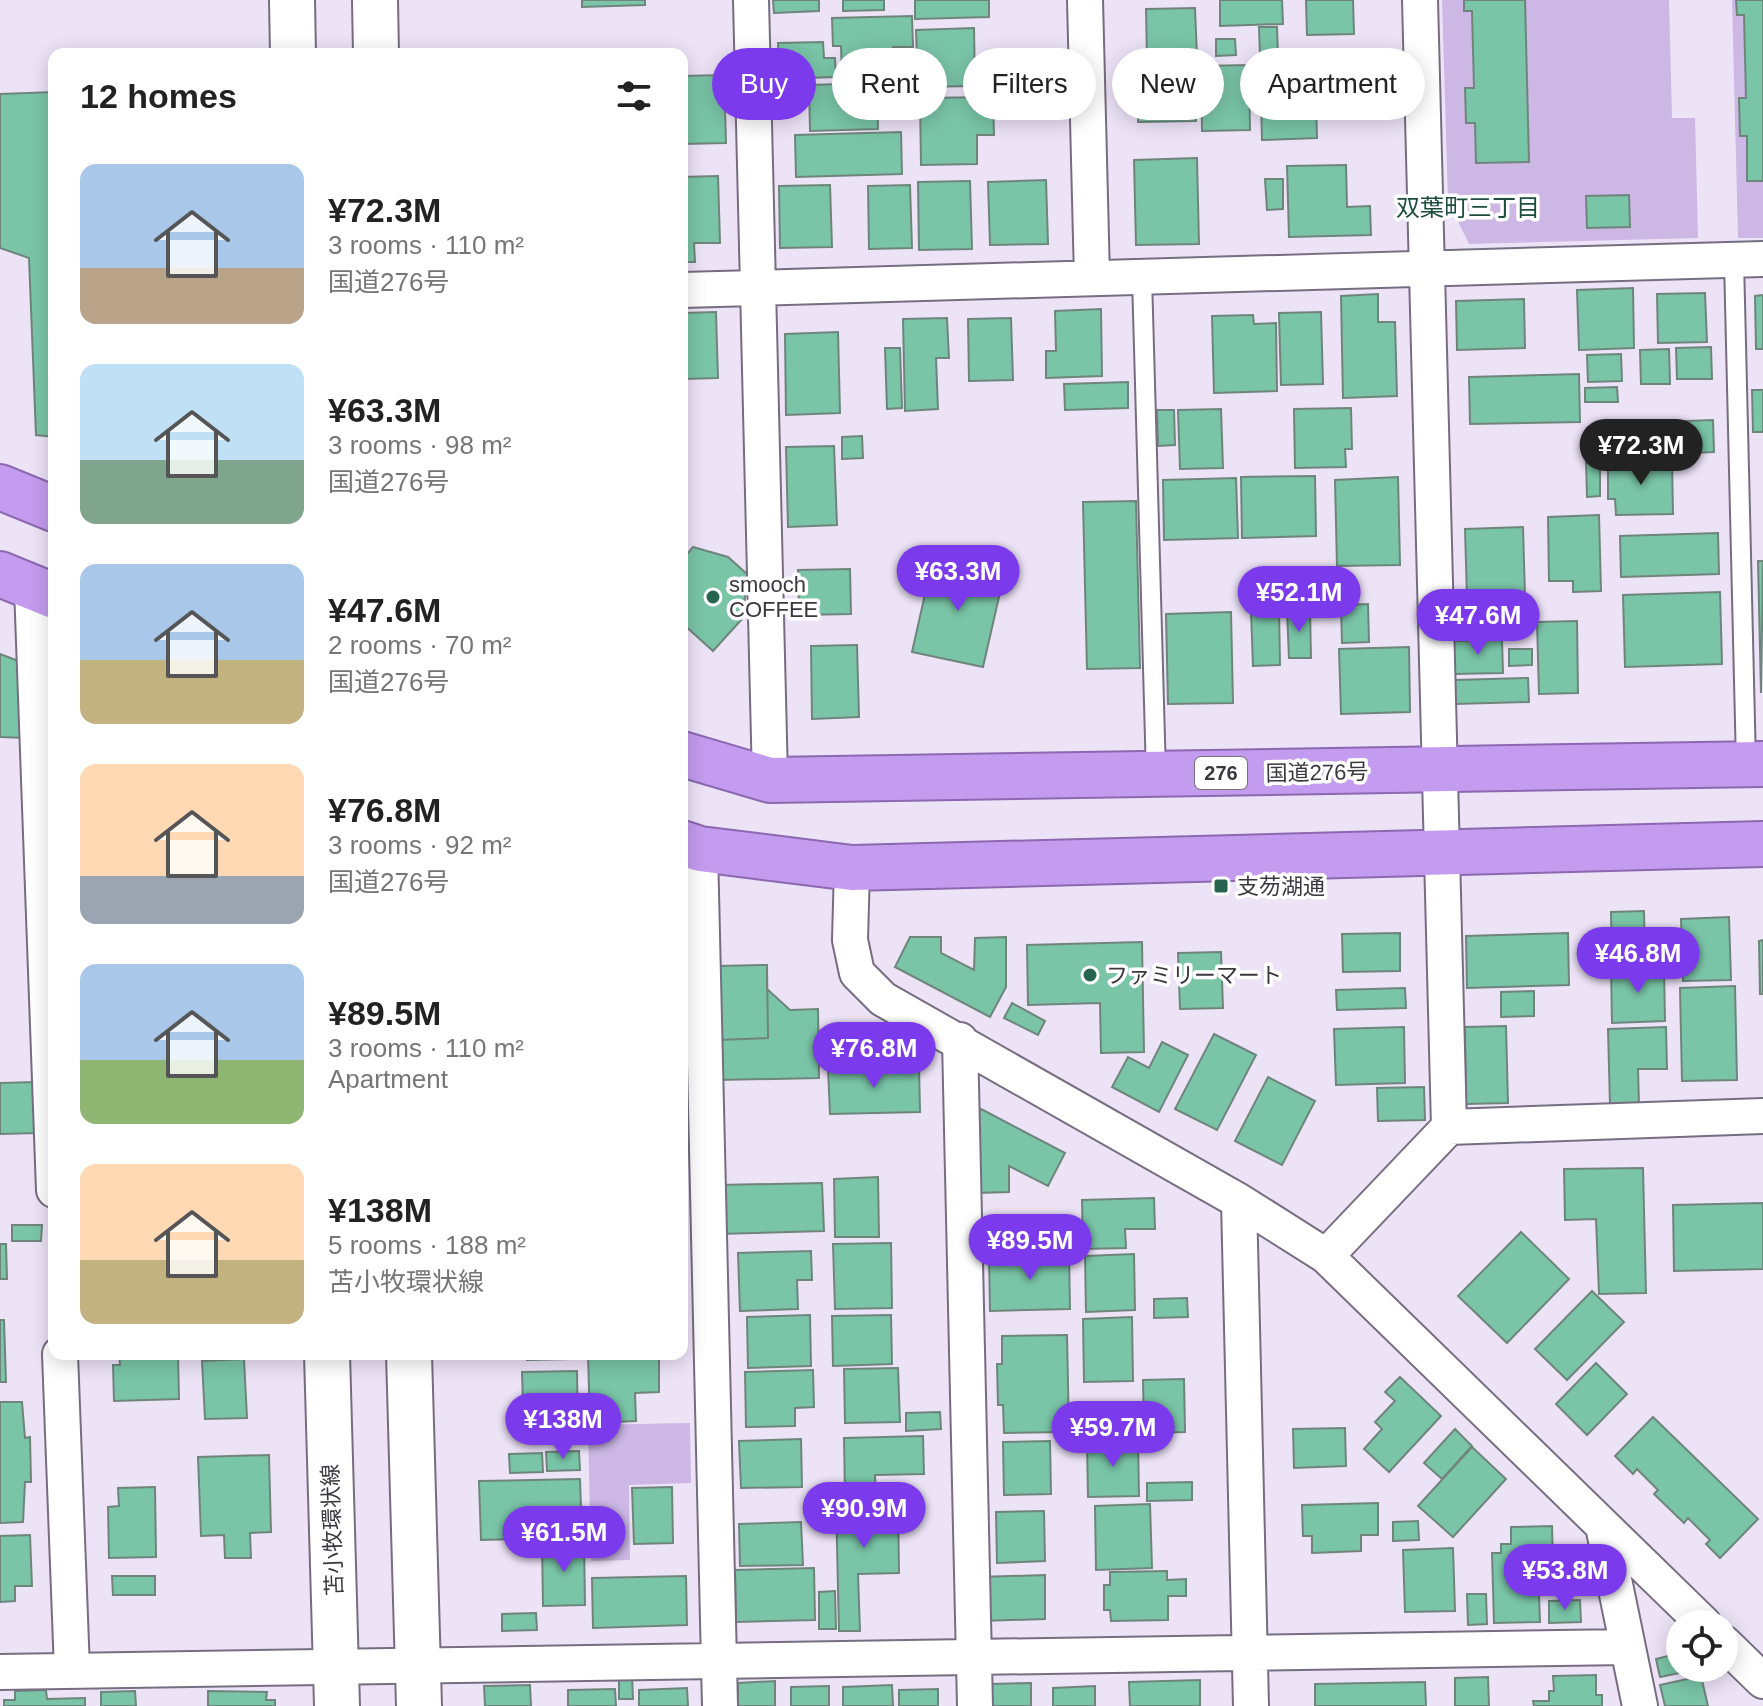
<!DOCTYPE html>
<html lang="en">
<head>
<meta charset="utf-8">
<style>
	body { margin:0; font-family:Arial,"Noto Sans JP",sans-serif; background:#f2f2f2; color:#222; height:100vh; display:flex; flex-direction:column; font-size:30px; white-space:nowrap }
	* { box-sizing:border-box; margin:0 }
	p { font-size:26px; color:#767676 }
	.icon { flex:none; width:44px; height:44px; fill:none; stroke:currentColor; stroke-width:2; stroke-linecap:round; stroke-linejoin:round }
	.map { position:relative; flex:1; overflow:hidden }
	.sheet { position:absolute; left:48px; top:48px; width:640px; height:1312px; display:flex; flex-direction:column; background:#fff; border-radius:16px; box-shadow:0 4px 20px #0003 }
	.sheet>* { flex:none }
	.banner { position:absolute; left:712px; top:48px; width:760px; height:72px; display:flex; gap:16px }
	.buttons { position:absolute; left:1666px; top:1610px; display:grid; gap:16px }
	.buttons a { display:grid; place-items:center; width:72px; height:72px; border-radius:50%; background:#fff; box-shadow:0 4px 20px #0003; font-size:40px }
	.price { position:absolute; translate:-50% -68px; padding:0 18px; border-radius:28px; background:#7c3aed; color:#fff; font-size:26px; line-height:52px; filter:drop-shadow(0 2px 4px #0008) }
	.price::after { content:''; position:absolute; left:50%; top:48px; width:24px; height:18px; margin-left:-12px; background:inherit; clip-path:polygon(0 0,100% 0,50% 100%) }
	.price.current { background:#222; color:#fff }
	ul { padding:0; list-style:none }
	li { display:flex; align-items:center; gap:24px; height:200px; padding:0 32px }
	li span { display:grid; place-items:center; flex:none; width:224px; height:160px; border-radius:16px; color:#555 }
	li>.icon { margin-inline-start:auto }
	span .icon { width:96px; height:96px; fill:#fffc; stroke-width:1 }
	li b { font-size:34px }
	h2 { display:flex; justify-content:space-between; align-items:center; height:96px; padding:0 32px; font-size:34px }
	.pill { padding:0 28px; border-radius:36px; background:#fff; box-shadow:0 4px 20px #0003; font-size:28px; line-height:72px }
	.pill.current { background:#7c3aed; color:#fff }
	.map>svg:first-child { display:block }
	.green { fill:#ccb7e5 }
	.building { fill:#7ac5a8; stroke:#6f857c; stroke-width:2 }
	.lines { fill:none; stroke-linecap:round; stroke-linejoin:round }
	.service-casing { stroke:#766e80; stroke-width:22 }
	.minor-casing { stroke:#766e80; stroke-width:38 }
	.tertiary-casing { stroke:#766e80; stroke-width:48 }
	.secondary-casing { stroke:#766e80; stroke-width:48 }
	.trunk-casing { stroke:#8b68af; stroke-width:48 }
	.service { stroke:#fff; stroke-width:18 }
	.minor { stroke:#fff; stroke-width:34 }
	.tertiary { stroke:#fff; stroke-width:44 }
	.secondary { stroke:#fff; stroke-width:44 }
	.trunk { stroke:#c49cef; stroke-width:44 }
	.poi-dot { fill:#286550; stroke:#fff; stroke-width:3 }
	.labels { text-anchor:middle; stroke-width:7; stroke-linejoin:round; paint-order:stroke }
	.shield { fill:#fff; stroke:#767379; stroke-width:2 }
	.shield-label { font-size:20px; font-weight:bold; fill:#3b373f }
	.poi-label { font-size:22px; fill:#3b373f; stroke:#fff; text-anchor:start }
	.street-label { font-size:22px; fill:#3b373f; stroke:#fff }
	.neighbourhood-label { font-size:24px; fill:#1d4d3d; stroke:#fff }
</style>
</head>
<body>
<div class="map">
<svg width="1763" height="1706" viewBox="0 0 1763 1706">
	<rect width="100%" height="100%" fill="#ece3f7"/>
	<path class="green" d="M1442,0H1669L1672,118H1695L1698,238L1469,244L1448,201Z
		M1732,0H1763V238H1738Z
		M690,1423L691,1483L629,1485L630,1560L591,1561L588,1425Z"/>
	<path class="building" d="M582,0H645V5L582,7Z
		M773,0H819V11L774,13Z
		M843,0H884V10L843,11Z
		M915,0H989V17L915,19Z
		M1220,0H1282L1283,24L1220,26Z
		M1306,0H1353L1354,34L1307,35Z
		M1464,0H1525L1529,162L1476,163L1475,123H1466L1465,88H1474L1472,11H1464Z
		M1736,0H1763V181H1747V136H1740L1739,98H1746L1744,15H1737Z
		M1195,8L1197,57L1147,58L1146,9Z
		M912,16L913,47H893L894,75L842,77L841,46H833L832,18Z
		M1259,27H1277L1278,56H1260Z
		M974,28L975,86L918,87L916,30Z
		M1216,39H1235L1236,55L1216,56Z
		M823,42L824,58H835L836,77L779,79L778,43Z
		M1315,60L1317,138L1262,140L1260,62Z
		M1051,64L1052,99L1013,100L1012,65Z
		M1195,64L1196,121L1138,122V96H1128V66Z
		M1249,65L1250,130L1202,131L1201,66Z
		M724,75L726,143L682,144V76Z
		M877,83L878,129L810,131L809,85Z
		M54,92V437L36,435L29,258L0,248V94Z
		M993,97L994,135H977V164L921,165L920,98Z
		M901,132L902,174L796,177L795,135Z
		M1197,158L1199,244L1136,245L1134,160Z
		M1346,165L1347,207L1370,206L1371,235L1289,237L1287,166Z
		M718,176L720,243H694L695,262H682V177Z
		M1265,179H1283V209L1267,210Z
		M1046,180L1048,244L990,245L988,182Z
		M970,181L972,249L919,250L918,182Z
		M830,185L832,247L780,248L779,186Z
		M910,185L912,248L869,249L868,186Z
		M1629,195L1630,227L1587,228L1586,196Z
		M1633,288L1634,348L1579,350L1577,290Z
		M1705,293L1707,342L1658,343L1657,294Z
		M1378,294V322H1395L1397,396L1343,398L1341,296Z
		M1763,295V349H1756L1755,296Z
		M1524,299L1525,348L1457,350L1456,301Z
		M1101,309L1102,376L1046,378V351H1056L1055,311Z
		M716,312L718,378L682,379V313Z
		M1321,312L1323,384L1281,385L1279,313Z
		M1253,315L1254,324L1276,323L1277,391L1214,393L1212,316Z
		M947,318L949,358H936L938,409L905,411L903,319Z
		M1011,318L1013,380L969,381L968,319Z
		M838,332L840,413L786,415L785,334Z
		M1711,347L1712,379H1677L1676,348Z
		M885,348H900L902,408L887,409Z
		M1669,349L1670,384H1641L1640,350Z
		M1621,354L1622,381L1588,382L1587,355Z
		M1579,374L1580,422L1470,424L1469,377Z
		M1128,382V408L1065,410L1064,384Z
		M1617,387L1618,402H1585V388Z
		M1752,390H1763V432H1753Z
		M1351,408L1352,449H1345L1346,467L1295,468L1294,409Z
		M1221,409L1223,468L1180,469L1178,410Z
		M1157,410H1174L1175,445L1158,446Z
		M1713,420L1714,452L1662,454L1661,422Z
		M1656,426V457L1618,458L1617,427Z
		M862,436L863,458L842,459V437Z
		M834,446L837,525L788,527L786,447Z
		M1600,459V496L1587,497L1586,460Z
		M1672,460L1673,514L1616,515L1615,499H1608V462Z
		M1315,476L1316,536L1242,538L1241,477Z
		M1398,477L1400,565L1337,566L1335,480Z
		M1236,478L1238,538L1164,540L1163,480Z
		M1136,501L1140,668L1087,669L1083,502Z
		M1599,515L1601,591L1573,592V581H1549L1548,517Z
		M1523,527L1525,596L1467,597L1465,529Z
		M1718,533L1719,574L1621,577L1620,536Z
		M693,547L728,557L748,575L742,619L713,651L682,623V560Z
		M933,559L1004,575L983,667L912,652Z
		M1758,561H1763L1761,693Z
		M850,569L851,614L799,615L798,570Z
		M1720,592L1722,664L1625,667L1623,595Z
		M1530,601L1531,632L1470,633V603Z
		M1368,604L1369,642L1342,643L1341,605Z
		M1279,610L1280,665L1253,666L1251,611Z
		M1310,610L1311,658H1289L1287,611Z
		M1231,612L1233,703L1168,704L1166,614Z
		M1577,621L1578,693L1539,694L1537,622Z
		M1502,640L1503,673L1454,674L1453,641Z
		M857,645L859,717L812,719L811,646Z
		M1409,647L1410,712L1341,714L1339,649Z
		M1509,649H1532V665L1509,666Z
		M0,654L21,662L24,738L0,737Z
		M1528,678L1529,702L1455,704V680Z
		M1644,911L1645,964L1612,965L1611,912Z
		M1729,917L1731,980L1683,981L1681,919Z
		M1400,933V971L1343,972L1342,934Z
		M1568,933L1569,985L1467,988L1466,936Z
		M910,937H941V953L974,970L975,938L1006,937V987L990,1017L895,967Z
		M1763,940V994H1760L1759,941Z
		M1142,942L1144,1052L1101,1053L1100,1003L1028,1005L1027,945Z
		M1221,952L1223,1008L1180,1009L1178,953Z
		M767,965L768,1038L718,1040L716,966Z
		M767,965V989L790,1010L818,1009L819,1078L719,1080L716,966Z
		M1664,967L1665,1021L1612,1023L1611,968Z
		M1735,986L1737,1080L1682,1081L1680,988Z
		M1405,988L1406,1008L1337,1010L1336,990Z
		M1534,991V1016L1501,1017V992Z
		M1012,1003L1045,1021L1038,1035L1004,1018Z
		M1506,1026L1508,1103L1466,1104L1465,1027Z
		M1404,1027L1405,1083L1336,1085L1334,1029Z
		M1666,1027L1667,1069H1638L1639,1104L1610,1105L1608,1029Z
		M1214,1034L1256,1055L1217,1130L1175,1109Z
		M1162,1042L1188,1055L1159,1112L1112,1087L1128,1057L1149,1068Z
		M919,1065L920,1112L830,1114L828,1068Z
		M1268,1077L1315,1101L1282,1165L1235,1141Z
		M36,1082L37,1133L0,1134V1083Z
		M1424,1087L1425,1120L1378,1121L1377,1088Z
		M981,1109L1065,1153L1048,1186L1009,1166V1192L977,1193L964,1142Z
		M1643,1168L1646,1293L1599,1294L1596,1219L1565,1220L1564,1169Z
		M878,1177L879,1237H835L834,1179Z
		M822,1183L824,1231L719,1234L718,1185Z
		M1154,1198L1155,1229H1125L1126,1248L1083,1249L1082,1200Z
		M1763,1203V1269L1674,1271L1673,1205Z
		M12,1225H42L41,1241H12Z
		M1521,1232L1569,1279L1507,1343L1458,1296Z
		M891,1243L892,1308L835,1309L833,1244Z
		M0,1244H6L7,1279H0Z
		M811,1251L812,1280H797L798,1309L740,1311L738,1253Z
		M1069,1253L1070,1309L990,1311L989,1255Z
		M1134,1254L1135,1310L1086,1312L1085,1256Z
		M1592,1291L1624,1322L1567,1380L1535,1349Z
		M1187,1298L1188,1317L1154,1318V1299Z
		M810,1315L811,1366L748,1368L747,1317Z
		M891,1315L892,1364L833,1366L832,1316Z
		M1132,1317L1133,1381L1084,1382L1083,1319Z
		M0,1320H4L6,1382H0Z
		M1067,1335L1069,1432L1004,1433L1003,1405H998L997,1364H1002V1336Z
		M119,1354H178L179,1399L114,1401L113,1365H120Z
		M527,1354H572V1359L527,1360Z
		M634,1354L635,1358L659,1357V1392L635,1393L636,1421L590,1423L588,1355Z
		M244,1359L247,1418L205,1419L202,1361Z
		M1596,1363L1627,1394L1587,1435L1556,1404Z
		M898,1368L900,1422L845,1423L844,1369Z
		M813,1370L814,1407L795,1408V1426L746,1427L745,1372Z
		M577,1371L578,1440L524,1441L522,1372Z
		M1400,1377L1441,1416L1389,1472L1364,1449L1382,1429L1375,1422L1395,1401L1385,1392Z
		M1184,1379L1185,1432L1144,1433L1143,1380Z
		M0,1402H22L25,1438L30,1437L31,1482H25L23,1522L0,1523Z
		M940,1412L941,1429L906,1431V1413Z
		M1653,1417L1758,1519L1720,1558L1706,1544L1710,1540L1688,1518L1684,1523L1654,1494L1658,1490L1637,1469L1633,1474L1615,1456Z
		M1345,1428L1346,1466L1294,1468L1293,1429Z
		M1455,1429L1472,1446L1442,1479L1424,1463Z
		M923,1436L924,1474L875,1475L876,1495L845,1496L844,1438Z
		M801,1439L802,1487L741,1488L739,1441Z
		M1050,1441L1051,1494L1004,1495L1003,1442Z
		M1138,1441L1139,1496L1088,1497L1087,1442Z
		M1472,1447L1506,1479L1453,1537L1418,1506Z
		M579,1451L580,1470L547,1471L546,1452Z
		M542,1453L543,1472L510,1473L509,1454Z
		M269,1455L271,1532L250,1533L251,1558H225L224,1535L201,1536L198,1457Z
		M580,1479L582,1537L481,1540L479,1481Z
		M1192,1482V1500L1147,1501V1483Z
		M155,1487L156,1557L109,1558L108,1507L119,1506L118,1488Z
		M672,1487L673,1543L634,1544L632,1488Z
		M898,1499L899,1573L858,1574L860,1631H839L836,1501Z
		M1378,1503V1535H1361V1551L1312,1553V1536H1303L1302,1505Z
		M1150,1504L1152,1568L1096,1570L1095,1506Z
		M1044,1511L1045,1561L997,1563L996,1512Z
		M1418,1521L1419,1540L1393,1541V1522Z
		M801,1522L803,1565L740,1566L739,1524Z
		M1552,1526L1554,1594H1539L1540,1622L1494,1623L1492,1553H1501V1544H1511V1527Z
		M30,1535L32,1586H15V1601L0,1602V1536Z
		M584,1542L585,1605L543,1606L542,1543Z
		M1453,1548L1455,1611L1405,1612L1403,1550Z
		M814,1568L815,1620L736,1622L735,1570Z
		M1167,1571V1580L1186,1579V1596H1168V1620L1111,1621L1110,1610H1104V1585H1110V1572Z
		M1045,1575V1619L980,1621L979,1577Z
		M112,1576H155V1595H113Z
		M686,1576L687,1625L593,1628L592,1578Z
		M835,1591L836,1629H819V1592Z
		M1467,1594H1486L1487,1624L1468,1625Z
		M1580,1600L1581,1622L1549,1623V1601Z
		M536,1613L537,1630L502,1631V1614Z
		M1680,1653V1668L1689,1671L1660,1677L1656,1659Z
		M619,1675H632L633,1699H619Z
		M1596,1675V1695H1602V1706H1534L1533,1701H1549V1691H1554L1553,1676Z
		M1701,1676L1708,1706H1665L1660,1685Z
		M1488,1677L1489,1706H1455V1678Z
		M1200,1680V1706H1130L1129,1682Z
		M775,1681V1706H738V1683Z
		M1425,1682L1426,1706H1315V1684Z
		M1031,1683V1706H990V1684Z
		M530,1685L531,1706H485L484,1686Z
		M892,1685L893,1706H843V1687Z
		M829,1686V1706H791V1687Z
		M1095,1686V1706H1053V1688Z
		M687,1688L688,1706H639V1690Z
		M615,1689L616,1706H568V1690Z
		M938,1689V1706H899V1690Z
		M46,1690L47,1699L85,1698V1706H4V1700H15V1691Z
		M135,1691L136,1706H101V1692Z
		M208,1691L267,1692L266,1700H275V1706H208Z"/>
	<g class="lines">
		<defs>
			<path id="service" d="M1734,260L1746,764
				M1142,277L1156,774"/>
			<path id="minor" d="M751,0L770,780
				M1085,0L1092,278
				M1420,0L1449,1127
				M682,290L1763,259
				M32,587L54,1190
				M700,849L720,1706
				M852,868L850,940L857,973L883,999L1239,1201L1326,1256L1704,1624
				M960,1040L975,1706
				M1239,1201L1251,1706
				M1326,1256L1449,1127L1763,1116
				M60,1354L72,1670
				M1603,1526L1640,1706
				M1724,1643L1763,1681
				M0,1672L1628,1647"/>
			<path id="tertiary" d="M292,0L293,54
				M375,0L376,54"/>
			<path id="secondary" d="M327,1354L337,1706
				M409,1354L419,1706"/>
			<path id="trunk" d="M0,487L54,509
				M0,574L54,596
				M682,754L770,780L1763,764
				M682,843L700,849L852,868L1763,844"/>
		</defs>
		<use href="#service" class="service-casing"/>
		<use href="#minor" class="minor-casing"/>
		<use href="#tertiary" class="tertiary-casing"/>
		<use href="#secondary" class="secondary-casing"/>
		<use href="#trunk" class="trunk-casing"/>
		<use href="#service" class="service"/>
		<use href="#minor" class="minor"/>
		<use href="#tertiary" class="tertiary"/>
		<use href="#secondary" class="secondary"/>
		<use href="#trunk" class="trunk"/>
	</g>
	<g class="poi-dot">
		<circle cx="713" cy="597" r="8"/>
		<rect x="1213" y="878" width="16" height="16" rx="4"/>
		<circle cx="1090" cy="975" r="8"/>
	</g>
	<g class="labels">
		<rect class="shield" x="1195" y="757" width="52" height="32" rx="6"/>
		<g class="shield-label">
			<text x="1221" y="780">276</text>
		</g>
		<g class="poi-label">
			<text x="729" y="592">smooch<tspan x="729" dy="25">COFFEE</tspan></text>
			<text x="1237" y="894">支芴湖通</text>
			<text x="1106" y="983">ファミリーマート</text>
		</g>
		<g class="street-label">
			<text transform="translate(1317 772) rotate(-1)" y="8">国道276号</text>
			<text transform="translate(332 1530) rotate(-92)" y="8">苫小牧環状線</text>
		</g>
		<g class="neighbourhood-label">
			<text x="1468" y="216">双葉町三丁目</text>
		</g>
	</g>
</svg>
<div class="buttons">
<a><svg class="icon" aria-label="locate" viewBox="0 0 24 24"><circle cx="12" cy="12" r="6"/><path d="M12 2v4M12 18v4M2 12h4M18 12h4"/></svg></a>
</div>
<b class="price current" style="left:1641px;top:487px">¥72.3M</b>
<b class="price" style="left:958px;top:613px">¥63.3M</b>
<b class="price" style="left:1299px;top:634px">¥52.1M</b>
<b class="price" style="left:1478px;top:657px">¥47.6M</b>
<b class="price" style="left:1638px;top:995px">¥46.8M</b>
<b class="price" style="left:874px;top:1090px">¥76.8M</b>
<b class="price" style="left:1030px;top:1282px">¥89.5M</b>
<b class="price" style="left:563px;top:1461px">¥138M</b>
<b class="price" style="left:1113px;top:1469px">¥59.7M</b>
<b class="price" style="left:864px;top:1550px">¥90.9M</b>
<b class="price" style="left:564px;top:1574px">¥61.5M</b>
<b class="price" style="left:1565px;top:1612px">¥53.8M</b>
<div class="banner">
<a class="pill current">Buy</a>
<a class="pill">Rent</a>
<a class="pill">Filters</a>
<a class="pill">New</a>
<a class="pill">Apartment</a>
</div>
<section class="sheet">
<h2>12 homes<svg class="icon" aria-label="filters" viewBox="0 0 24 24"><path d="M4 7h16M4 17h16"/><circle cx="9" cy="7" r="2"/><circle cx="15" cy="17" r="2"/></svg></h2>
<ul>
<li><span style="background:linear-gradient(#a9c7e8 65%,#b9a48a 0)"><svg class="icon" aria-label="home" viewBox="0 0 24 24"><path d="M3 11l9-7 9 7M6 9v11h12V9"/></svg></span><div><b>¥72.3M</b><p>3 rooms · 110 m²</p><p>国道276号</p></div></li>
<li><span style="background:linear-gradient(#bfe0f5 60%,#7fa58c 0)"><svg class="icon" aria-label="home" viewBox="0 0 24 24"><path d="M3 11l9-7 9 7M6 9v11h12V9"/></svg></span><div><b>¥63.3M</b><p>3 rooms · 98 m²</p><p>国道276号</p></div></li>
<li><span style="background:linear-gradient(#a9c7e8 60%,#c2b280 0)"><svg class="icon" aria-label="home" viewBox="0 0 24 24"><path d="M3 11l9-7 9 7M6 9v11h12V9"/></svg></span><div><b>¥47.6M</b><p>2 rooms · 70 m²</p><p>国道276号</p></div></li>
<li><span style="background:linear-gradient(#ffd9b3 70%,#9aa5b1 0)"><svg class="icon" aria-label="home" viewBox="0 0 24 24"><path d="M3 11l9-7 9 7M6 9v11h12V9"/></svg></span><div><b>¥76.8M</b><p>3 rooms · 92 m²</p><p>国道276号</p></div></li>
<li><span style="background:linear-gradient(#a9c7e8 60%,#8fb573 0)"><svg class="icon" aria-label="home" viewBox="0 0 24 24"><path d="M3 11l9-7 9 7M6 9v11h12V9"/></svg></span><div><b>¥89.5M</b><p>3 rooms · 110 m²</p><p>Apartment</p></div></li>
<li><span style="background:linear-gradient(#ffd9b3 60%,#c2b280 0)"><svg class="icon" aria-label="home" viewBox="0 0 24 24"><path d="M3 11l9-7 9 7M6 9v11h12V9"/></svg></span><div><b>¥138M</b><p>5 rooms · 188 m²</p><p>苫小牧環状線</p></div></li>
</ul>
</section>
</div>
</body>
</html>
